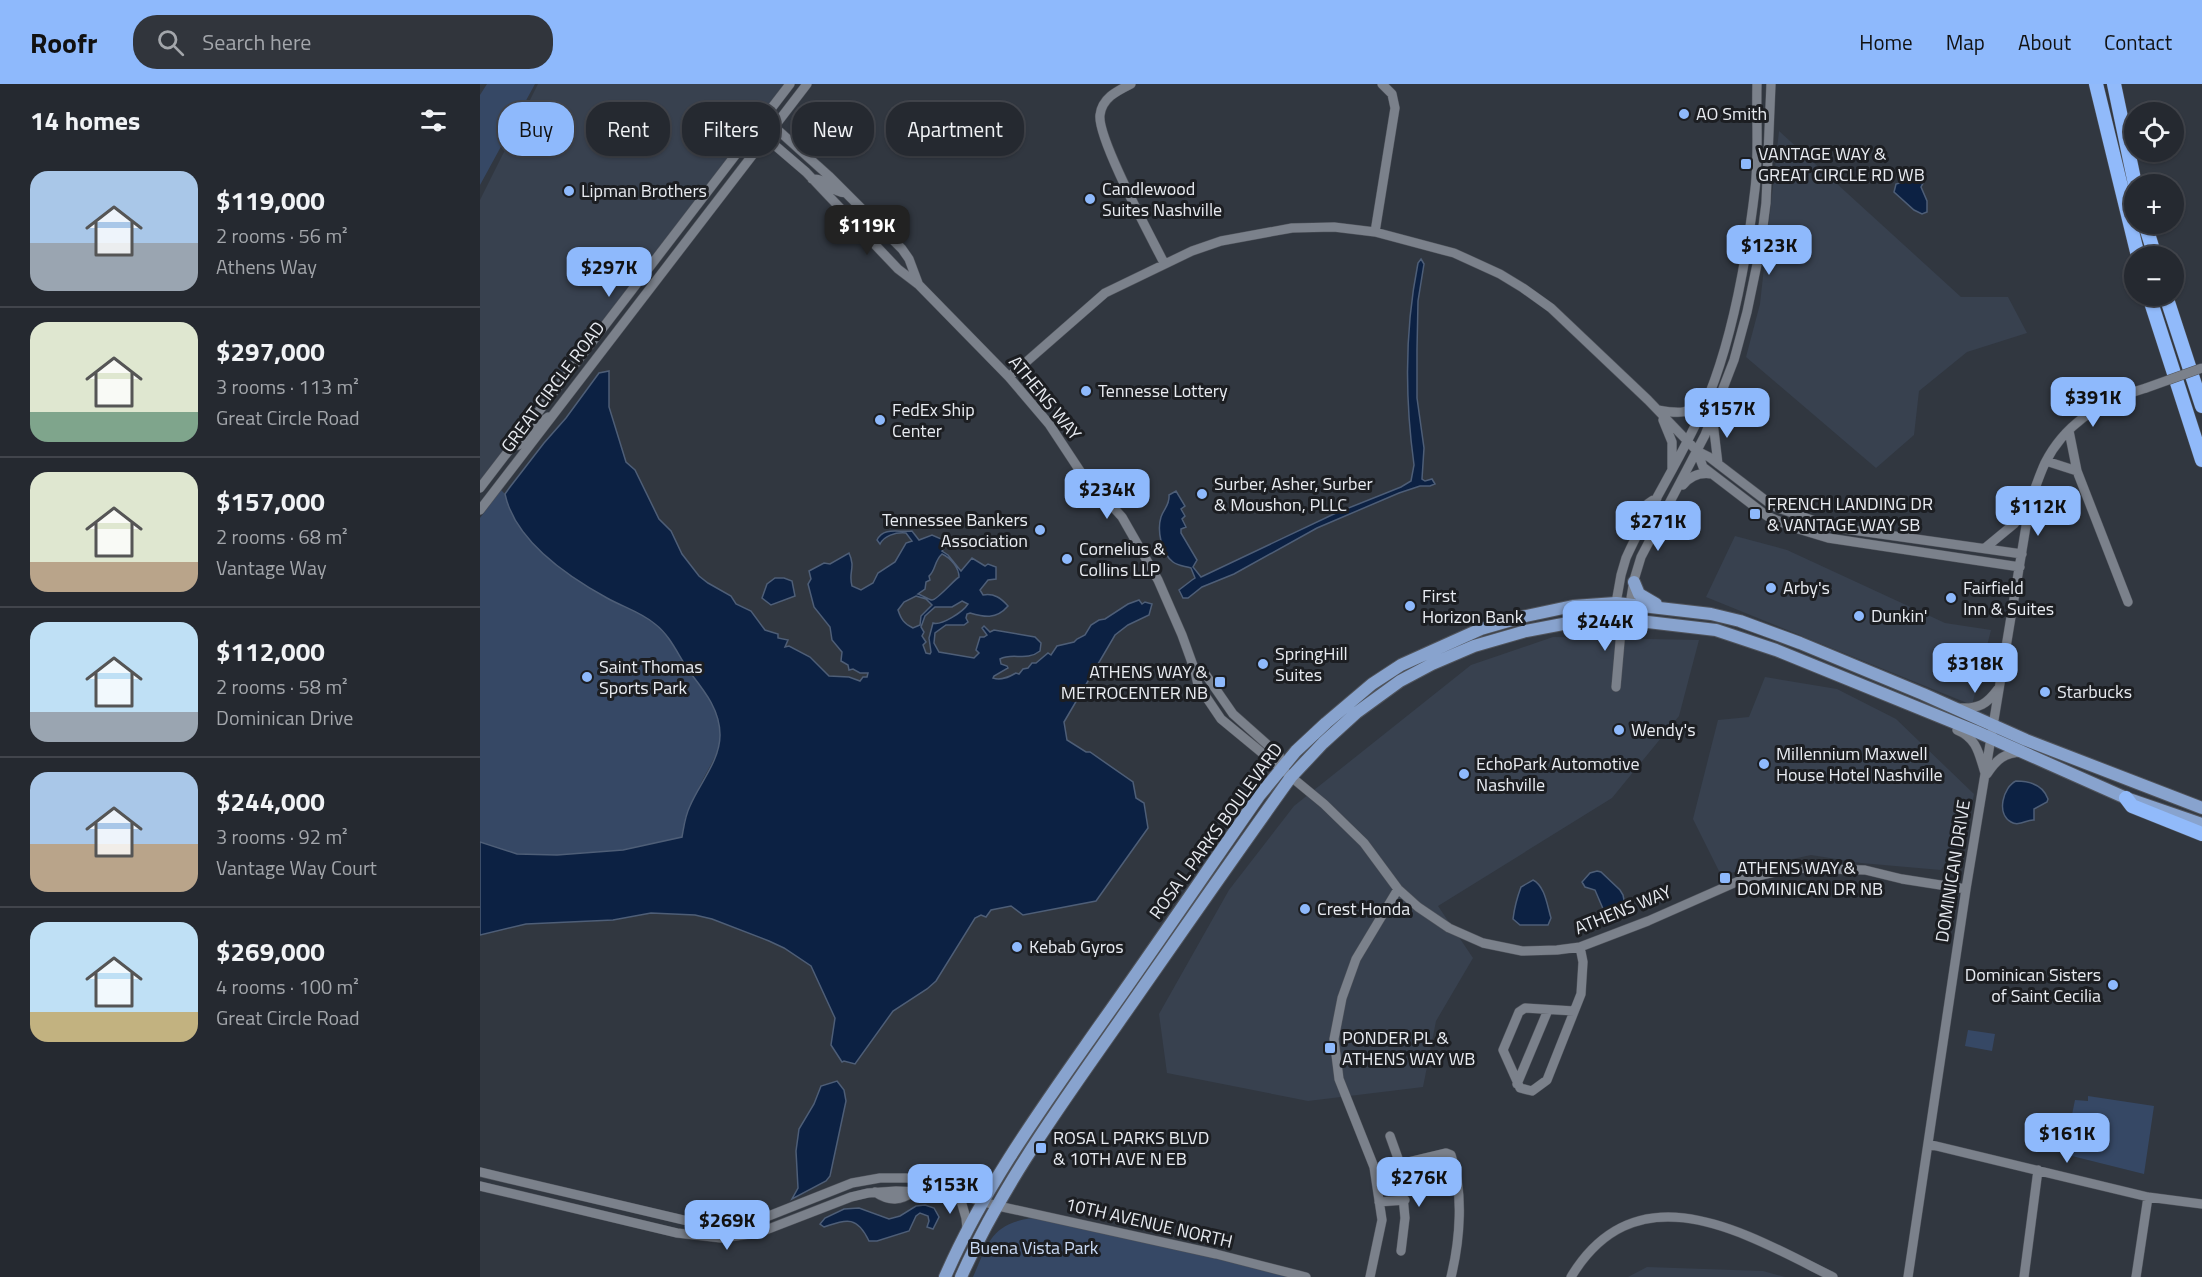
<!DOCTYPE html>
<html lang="en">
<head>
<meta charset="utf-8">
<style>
	body { margin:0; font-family:"Titillium Web",sans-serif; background:#31353c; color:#f1f3f6; height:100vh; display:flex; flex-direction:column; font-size:22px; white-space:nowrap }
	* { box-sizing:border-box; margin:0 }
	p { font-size:20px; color:#a3a6ab }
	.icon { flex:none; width:33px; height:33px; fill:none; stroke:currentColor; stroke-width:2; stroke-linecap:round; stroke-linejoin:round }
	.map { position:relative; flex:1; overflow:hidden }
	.details { display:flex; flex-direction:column; background:#252930; width:480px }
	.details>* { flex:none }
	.hud { position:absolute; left:18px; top:18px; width:570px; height:54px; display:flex; gap:12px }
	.fabs { position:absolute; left:1644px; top:18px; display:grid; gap:12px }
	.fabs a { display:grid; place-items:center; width:60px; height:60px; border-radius:50%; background:#252930; box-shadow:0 2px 4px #0004,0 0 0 2px #42454c; font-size:30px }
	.price { position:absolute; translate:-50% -51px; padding:0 14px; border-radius:12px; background:#8eb9fc; color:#111; font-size:20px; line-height:39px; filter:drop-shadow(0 2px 3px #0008) }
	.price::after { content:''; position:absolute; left:50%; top:36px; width:18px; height:14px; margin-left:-9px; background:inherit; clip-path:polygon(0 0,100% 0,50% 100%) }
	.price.active { background:#222; color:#fff }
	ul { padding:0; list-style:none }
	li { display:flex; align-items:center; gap:18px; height:150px; padding:0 30px }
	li+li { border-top:2px solid #42454c }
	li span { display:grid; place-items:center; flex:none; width:168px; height:120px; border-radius:18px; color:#555 }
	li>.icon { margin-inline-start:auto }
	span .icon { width:72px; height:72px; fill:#fffc; stroke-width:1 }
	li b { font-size:26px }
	h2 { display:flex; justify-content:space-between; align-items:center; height:72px; padding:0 30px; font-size:26px }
	.tag { padding:0 21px; border-radius:24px; background:#252930; box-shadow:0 2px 4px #0004,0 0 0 2px #42454c; font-size:21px; line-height:54px }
	.tag.active { background:#8eb9fc; color:#111 }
	header { display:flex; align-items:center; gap:36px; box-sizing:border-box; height:84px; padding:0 30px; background:#8eb9fc; color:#111 }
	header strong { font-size:28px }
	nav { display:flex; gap:33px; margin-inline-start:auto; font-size:21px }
	.search { width:420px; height:54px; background:#31353c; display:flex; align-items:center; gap:15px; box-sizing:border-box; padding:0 21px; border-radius:24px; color:#a3a6ab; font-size:22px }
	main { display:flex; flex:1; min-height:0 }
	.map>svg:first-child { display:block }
	.built { fill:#38414f }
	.green { fill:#364865 }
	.water { fill:#0c2143; stroke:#4e5e77; stroke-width:1.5; fill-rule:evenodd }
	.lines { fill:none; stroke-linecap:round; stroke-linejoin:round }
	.minor-casing { stroke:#4f535b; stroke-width:10 }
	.major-casing { stroke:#4f535b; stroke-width:14 }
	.highway-casing { stroke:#4f535b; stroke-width:15 }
	.minor { stroke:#7b818b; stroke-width:9 }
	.major { stroke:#88a3ce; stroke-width:12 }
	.highway { stroke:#91bafa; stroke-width:14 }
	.minor-bridge-casing { stroke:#4f535b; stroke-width:10; stroke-linecap:butt }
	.minor-bridge { stroke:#7b818b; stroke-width:9 }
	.poi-dot { fill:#8eb9fc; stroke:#1c1e22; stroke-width:2 }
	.labels { text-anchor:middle; stroke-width:6; stroke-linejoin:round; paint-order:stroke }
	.poi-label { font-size:18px; fill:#e8ebf1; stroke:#1c1e22; text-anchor:start }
	.street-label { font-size:18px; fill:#e8ebf1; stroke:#1c1e22 }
	.park-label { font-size:18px; fill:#cbdbf5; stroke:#1c1e22 }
</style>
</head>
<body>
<header>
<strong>Roofr</strong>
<div class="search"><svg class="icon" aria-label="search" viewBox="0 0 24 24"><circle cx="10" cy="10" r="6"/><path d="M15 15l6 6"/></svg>Search here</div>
<nav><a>Home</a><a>Map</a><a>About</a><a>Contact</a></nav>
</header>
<main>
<section class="details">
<h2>14 homes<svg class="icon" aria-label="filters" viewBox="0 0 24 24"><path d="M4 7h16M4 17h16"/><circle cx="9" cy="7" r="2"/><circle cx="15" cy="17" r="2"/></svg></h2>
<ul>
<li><span style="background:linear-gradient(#a9c7e8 60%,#9aa5b1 0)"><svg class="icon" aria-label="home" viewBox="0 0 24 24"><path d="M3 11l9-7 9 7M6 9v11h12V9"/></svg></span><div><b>$119,000</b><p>2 rooms · 56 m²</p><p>Athens Way</p></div></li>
<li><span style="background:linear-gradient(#dfe7d0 75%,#7fa58c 0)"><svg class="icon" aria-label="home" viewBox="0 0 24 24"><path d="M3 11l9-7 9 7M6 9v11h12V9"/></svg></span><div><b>$297,000</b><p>3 rooms · 113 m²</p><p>Great Circle Road</p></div></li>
<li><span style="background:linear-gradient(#dfe7d0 75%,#b9a48a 0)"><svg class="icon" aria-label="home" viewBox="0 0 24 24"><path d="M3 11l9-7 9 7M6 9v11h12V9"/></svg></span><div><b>$157,000</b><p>2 rooms · 68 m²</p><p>Vantage Way</p></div></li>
<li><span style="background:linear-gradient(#bfe0f5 75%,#9aa5b1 0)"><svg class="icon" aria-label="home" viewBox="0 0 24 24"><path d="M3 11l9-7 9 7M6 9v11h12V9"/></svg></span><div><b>$112,000</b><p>2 rooms · 58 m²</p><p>Dominican Drive</p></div></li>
<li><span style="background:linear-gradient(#a9c7e8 60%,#b9a48a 0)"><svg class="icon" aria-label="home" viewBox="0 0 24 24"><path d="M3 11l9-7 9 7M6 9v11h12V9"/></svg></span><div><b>$244,000</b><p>3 rooms · 92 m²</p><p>Vantage Way Court</p></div></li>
<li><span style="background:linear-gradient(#bfe0f5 75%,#c2b280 0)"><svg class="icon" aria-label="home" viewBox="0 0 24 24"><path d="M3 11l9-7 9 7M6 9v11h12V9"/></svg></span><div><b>$269,000</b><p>4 rooms · 100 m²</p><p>Great Circle Road</p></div></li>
</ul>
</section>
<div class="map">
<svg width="1722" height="1193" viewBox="0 0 1722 1193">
	<rect width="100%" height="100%" fill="#313740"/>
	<path class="built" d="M58,0H305L0,397V116Z
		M1299,47L1481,213H1528L1547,249L1487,268L1439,307L1434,351L1396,384L1266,273L1280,220Z
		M1255,452L1307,466L1465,539L1511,546L1492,621L1226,513Z
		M1073,553L1219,556L1199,632L1132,714L958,822L993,874L956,937L943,1003L828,1017L687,989L679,930L749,806L814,722L991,581Z
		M1285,593L1357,605L1416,635L1494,710L1488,742L1461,786L1381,779L1331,771L1241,791L1213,735L1238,636L1269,633Z
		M1167,1183L1283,1187L1305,1193H1148Z"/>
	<path class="green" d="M7,0H55L0,101V11Z
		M21,406L25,410C35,456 88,492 127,514C143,523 161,528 175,540C192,553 199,574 212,591C226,609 240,627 240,651C240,668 229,683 222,697C213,715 205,733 202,753L143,766L77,771L37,770L0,758V434Z
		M1488,946L1515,950L1512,967L1485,962Z
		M1608,1012L1674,1022L1664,1090L1584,1070L1595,1016L1608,1017Z
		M552,1134L622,1148L816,1193H493C508,1159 511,1140 552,1134Z"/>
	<path class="water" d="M1434,95L1443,99L1441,103L1447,117V128L1442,130L1434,126L1414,108L1416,100Z
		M941,175L944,180L938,217L937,266V314L944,364L942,395L945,397L952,395L955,400L950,402H940L919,409L837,444L754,490L722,503L708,514H703L699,506L712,496L715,494L711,484C705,482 698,482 693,478C681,469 677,446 681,433C684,424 690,421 689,411L696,407L705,422L701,425L705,432L702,435L706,443L701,445V449L717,476L713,483L721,493L856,429L921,403L931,397L934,381C925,315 925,244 938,179Z
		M129,287V323L146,378L155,386L179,435L191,447L202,470L219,492L228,499L251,512L256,520L271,527L285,546L298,550V554L308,556L305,563L309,562L330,573L349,592L369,593L380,597L383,593H387L388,589H380L373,585L369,586L368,581L361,577L362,568L352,556L350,543L334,523L328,500L331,495L329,487L344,479L350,480L369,469C376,484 368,488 372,502L381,506L393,499L398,489L415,478L426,459L432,457L426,449C415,448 404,452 400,460L397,456C404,442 420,449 432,447L439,456L452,451L461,455L465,452L470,454L469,459L462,467L468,471L481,487L492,474L505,482L508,480L516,483V495L508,496L500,506L503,511C514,509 521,514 528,522C516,536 504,533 490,529L487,530L486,534L488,538L484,541H466L455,549L454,559L459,568L494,574L499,569L496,566L500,553H504L507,551L502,544L504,542L510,548L514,546L555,553L561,559L560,567C546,578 533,568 520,575L521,580L527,582L528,584L514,592L513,594C521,597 529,593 536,589L539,590L543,585L548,584L552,579H556L568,569L571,571L577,562L594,558L597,555L605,551L611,541L619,536L625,535L648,520L659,516L662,520L665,518L672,520L669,531L648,541L635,551L584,638L587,656L606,668H610L653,698L656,714L664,719L668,744L616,817L543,831L531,822L511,826L506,833L501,831L495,834L456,897L447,905L413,927L375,980L364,977L362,978L351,961L355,934L331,882L304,864L289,857L232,835L215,831L171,829L133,836L46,840L0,851V758L37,770L77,771L143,766L202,753C204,742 205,732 210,722C219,700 240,677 240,651C240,627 226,609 212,591C199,574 192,553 175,540C161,528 143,523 127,514C87,492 35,457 25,410L30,403L64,359L86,334L119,289ZM462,470C471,474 479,484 479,493C474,496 457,516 452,516C449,516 442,511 438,510L445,505L446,498L450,496L449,492C456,486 454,477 462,470ZM436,512L446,515L452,521L441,532L440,541L433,544C424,540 421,535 418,526L424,518ZM482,517L488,520C483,528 461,542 453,539L449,554L451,568L450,570L446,569L443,561L446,558L442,552L444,548L441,543L445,532L455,523H472Z
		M295,494H304L312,497L315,512L291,521L282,514L287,500Z
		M1536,697C1550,697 1563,701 1568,715L1567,718L1554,725V736C1547,735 1539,743 1531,738C1516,730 1523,703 1536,697Z
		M1117,787L1121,788L1140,806L1143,811L1145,821L1138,830L1132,833L1124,827L1115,806L1105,803L1102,798L1110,789Z
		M1053,796C1065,802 1067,821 1071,834L1068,841H1040L1033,835C1034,827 1038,811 1041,803Z
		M357,997L364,1006L366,1017L350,1092L346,1097L312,1115L318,1104L316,1067L319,1045L334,1020L341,1002Z
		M445,1121L454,1124L459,1133L453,1145L447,1143L449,1137L448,1132L440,1129L436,1132L429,1147L397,1157H389C377,1132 368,1135 344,1143L340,1140L345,1134L364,1125L379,1124L409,1135L420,1132L436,1122Z"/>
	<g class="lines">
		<defs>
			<path id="minor" d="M651,0C637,7 622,14 620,31C617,54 671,153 684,179
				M289,46L292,50L300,48L349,92L422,165L429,175L438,199
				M292,50L291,58L326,88L418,185L439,201L529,293L569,340L600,387L642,433L678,496L702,551L715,587L718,601L741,635L844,720L884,759L918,805L938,823L969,844L1003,859L1042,867L1077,866L1100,863L1168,837L1261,796L1312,784L1385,786L1422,795L1486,805
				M332,95C347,94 352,109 366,109
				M895,148L915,24L912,10L902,0
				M529,293L625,209L712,167L741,157L812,144L854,143L895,148L974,169L1020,190L1043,204L1071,224L1168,316L1217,367L1223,383L1287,432L1315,444L1348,454L1540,483
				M1178,326C1200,330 1207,330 1226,317
				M1183,336L1192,358V386
				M1233,338L1238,380
				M1589,347L1597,387L1648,518
				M32,362C47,363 55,341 68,333
				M1217,367L1229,373L1293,422L1351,443L1542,470
				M1566,377L1597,387
				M1203,401C1211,391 1220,388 1232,390
				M0,404L310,0
				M0,426L327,0
				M1162,441C1161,425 1163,421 1177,414
				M1505,464L1534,440L1549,420
				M1137,523L1136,519L1141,491L1146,474C1171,418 1206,368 1229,311C1254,248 1267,172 1275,105C1279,71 1276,35 1277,0
				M715,587L726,591L753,630L799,671L802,684
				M1136,603L1142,535L1150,520L1154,496L1161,473L1225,351L1254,276L1267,228L1280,166L1286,119L1291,0
				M1480,624C1499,625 1507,620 1518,605
				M1477,646C1497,654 1499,670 1505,689
				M1507,690C1517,675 1524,669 1542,668
				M1094,927L1045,924L1039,928L1023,966L1040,1004L1052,1007L1067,996L1101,910L1103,878L1100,863
				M1037,1000L1068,926
				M910,1052L920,1080L966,1069L971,1071C984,1108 980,1156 971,1193
				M1448,1060L1668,1113L1722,1120
				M920,1080L925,1134L921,1167
				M0,1088L212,1138L242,1140L281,1135L372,1099L400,1094H426L441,1095L473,1109L518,1122L736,1170L826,1193
				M0,1102L197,1149L241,1154L278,1149L371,1113L388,1109L416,1107L468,1109
				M395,1108C410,1118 420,1117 435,1107
				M479,1110L486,1134L487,1146
				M899,1118L925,1116
				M890,1193L902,1136L894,1083L859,995L854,955L862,914L876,875L918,805
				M1091,1193C1158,1082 1268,1151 1353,1193
				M1428,1193L1486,805L1550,418C1555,405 1559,392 1565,379C1585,339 1624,316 1666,304
				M1544,1193L1558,1086
				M1656,1193L1668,1113"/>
			<path id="major" d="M1154,498L1159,510L1176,520
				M465,1193C504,1103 564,1021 620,941C674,865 726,788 779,712L816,667L846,639L892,600L921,581L1001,545L1046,532L1093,522L1136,519L1231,530L1260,537L1320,559L1443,610L1546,656L1722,724
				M481,1193C521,1103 580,1022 636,942C694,859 752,775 811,693L843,659L876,629L920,597L952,580L994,562L1046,547L1083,540L1142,535L1236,546L1296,566L1495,647L1646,714L1722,740"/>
			<path id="highway" d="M1616,0L1658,172
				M1634,0L1655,100
				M1665,140L1675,172
				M1669,212L1722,376
				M1686,212L1722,322
				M1646,714L1652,722L1722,750"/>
		</defs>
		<use href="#minor" class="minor-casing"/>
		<use href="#major" class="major-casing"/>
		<use href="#highway" class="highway-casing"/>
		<use href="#minor" class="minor"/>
		<use href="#major" class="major"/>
		<use href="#highway" class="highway"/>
		<defs>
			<path id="minor-bridge" d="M1666,304L1722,284"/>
		</defs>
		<use href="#minor-bridge" class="minor-bridge-casing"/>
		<use href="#minor-bridge" class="minor-bridge"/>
	</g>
	<g class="poi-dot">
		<circle cx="1204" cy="30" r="6"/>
		<rect x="1260" y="74" width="12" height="12" rx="3"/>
		<circle cx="89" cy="107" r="6"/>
		<circle cx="610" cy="115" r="6"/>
		<circle cx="606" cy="307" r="6"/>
		<circle cx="400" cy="336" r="6"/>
		<circle cx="722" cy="410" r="6"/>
		<rect x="1269" y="424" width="12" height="12" rx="3"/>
		<circle cx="560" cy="446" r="6"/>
		<circle cx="587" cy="475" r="6"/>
		<circle cx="1291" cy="504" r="6"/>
		<circle cx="1471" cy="514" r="6"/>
		<circle cx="930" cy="522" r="6"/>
		<circle cx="1379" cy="532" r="6"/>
		<circle cx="783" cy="580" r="6"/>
		<circle cx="107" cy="593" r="6"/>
		<rect x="734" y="592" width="12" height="12" rx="3"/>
		<circle cx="1565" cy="608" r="6"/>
		<circle cx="1139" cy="646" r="6"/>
		<circle cx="1284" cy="680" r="6"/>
		<circle cx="984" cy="690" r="6"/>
		<rect x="1239" y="788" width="12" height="12" rx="3"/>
		<circle cx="825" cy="825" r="6"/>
		<circle cx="537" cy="863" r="6"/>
		<circle cx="1633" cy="901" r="6"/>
		<rect x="844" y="958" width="12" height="12" rx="3"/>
		<rect x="555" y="1058" width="12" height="12" rx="3"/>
	</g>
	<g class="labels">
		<g class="poi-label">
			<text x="1216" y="36">AO Smith</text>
			<text x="1278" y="76">VANTAGE WAY &amp;<tspan x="1278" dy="21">GREAT CIRCLE RD WB</tspan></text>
			<text x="622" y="111">Candlewood<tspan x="622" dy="21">Suites Nashville</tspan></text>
			<text x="101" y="113">Lipman Brothers</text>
			<text x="618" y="313">Tennesse Lottery</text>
			<text x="412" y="332">FedEx Ship<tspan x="412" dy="21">Center</tspan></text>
			<text x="734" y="406">Surber, Asher, Surber<tspan x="734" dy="21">&amp; Moushon, PLLC</tspan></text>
			<text x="1287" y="426">FRENCH LANDING DR<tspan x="1287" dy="21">&amp; VANTAGE WAY SB</tspan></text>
			<text x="548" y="442" text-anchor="end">Tennessee Bankers<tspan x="548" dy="21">Association</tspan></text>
			<text x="599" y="471">Cornelius &amp;<tspan x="599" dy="21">Collins LLP</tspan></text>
			<text x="1303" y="510">Arby's</text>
			<text x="1483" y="510">Fairfield<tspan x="1483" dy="21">Inn &amp; Suites</tspan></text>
			<text x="942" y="518">First<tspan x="942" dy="21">Horizon Bank</tspan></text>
			<text x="1391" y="538">Dunkin'</text>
			<text x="795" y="576">SpringHill<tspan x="795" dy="21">Suites</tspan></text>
			<text x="119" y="589">Saint Thomas<tspan x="119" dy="21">Sports Park</tspan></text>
			<text x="728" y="594" text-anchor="end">ATHENS WAY &amp;<tspan x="728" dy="21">METROCENTER NB</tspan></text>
			<text x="1577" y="614">Starbucks</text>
			<text x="1151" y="652">Wendy's</text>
			<text x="1296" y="676">Millennium Maxwell<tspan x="1296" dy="21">House Hotel Nashville</tspan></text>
			<text x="996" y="686">EchoPark Automotive<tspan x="996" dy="21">Nashville</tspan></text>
			<text x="1257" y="790">ATHENS WAY &amp;<tspan x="1257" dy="21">DOMINICAN DR NB</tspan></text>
			<text x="837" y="831">Crest Honda</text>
			<text x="549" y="869">Kebab Gyros</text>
			<text x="1621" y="897" text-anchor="end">Dominican Sisters<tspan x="1621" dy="21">of Saint Cecilia</tspan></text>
			<text x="862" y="960">PONDER PL &amp;<tspan x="862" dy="21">ATHENS WAY WB</tspan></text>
			<text x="573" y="1060">ROSA L PARKS BLVD<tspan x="573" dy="21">&amp; 10TH AVE N EB</tspan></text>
		</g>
		<g class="street-label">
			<text transform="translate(73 303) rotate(-53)" y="6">GREAT CIRCLE ROAD</text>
			<text transform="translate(565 314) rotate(51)" y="6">ATHENS WAY</text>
			<text transform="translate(736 747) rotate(-54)" y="6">ROSA L PARKS BOULEVARD</text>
			<text transform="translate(1473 787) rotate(-81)" y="6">DOMINICAN DRIVE</text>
			<text transform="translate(1143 826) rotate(-22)" y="6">ATHENS WAY</text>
			<text transform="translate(669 1139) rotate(13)" y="6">10TH AVENUE NORTH</text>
		</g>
		<g class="park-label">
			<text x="554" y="1170">Buena Vista Park</text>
		</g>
	</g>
</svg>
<div class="fabs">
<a><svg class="icon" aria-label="locate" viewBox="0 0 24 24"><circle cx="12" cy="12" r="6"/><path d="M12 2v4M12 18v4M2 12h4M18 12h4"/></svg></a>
<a>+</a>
<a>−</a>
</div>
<b class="price active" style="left:387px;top:172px">$119K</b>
<b class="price" style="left:1289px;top:192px">$123K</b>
<b class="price" style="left:129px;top:214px">$297K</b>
<b class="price" style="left:1613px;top:344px">$391K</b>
<b class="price" style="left:1247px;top:355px">$157K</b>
<b class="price" style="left:627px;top:436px">$234K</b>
<b class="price" style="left:1558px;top:453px">$112K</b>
<b class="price" style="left:1178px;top:468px">$271K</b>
<b class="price" style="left:1125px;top:568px">$244K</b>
<b class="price" style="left:1495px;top:610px">$318K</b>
<b class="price" style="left:1587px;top:1080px">$161K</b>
<b class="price" style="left:939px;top:1124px">$276K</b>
<b class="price" style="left:470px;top:1131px">$153K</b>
<b class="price" style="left:247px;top:1167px">$269K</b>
<div class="hud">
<a class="tag active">Buy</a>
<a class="tag">Rent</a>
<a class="tag">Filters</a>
<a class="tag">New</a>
<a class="tag">Apartment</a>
</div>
</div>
</main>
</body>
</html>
